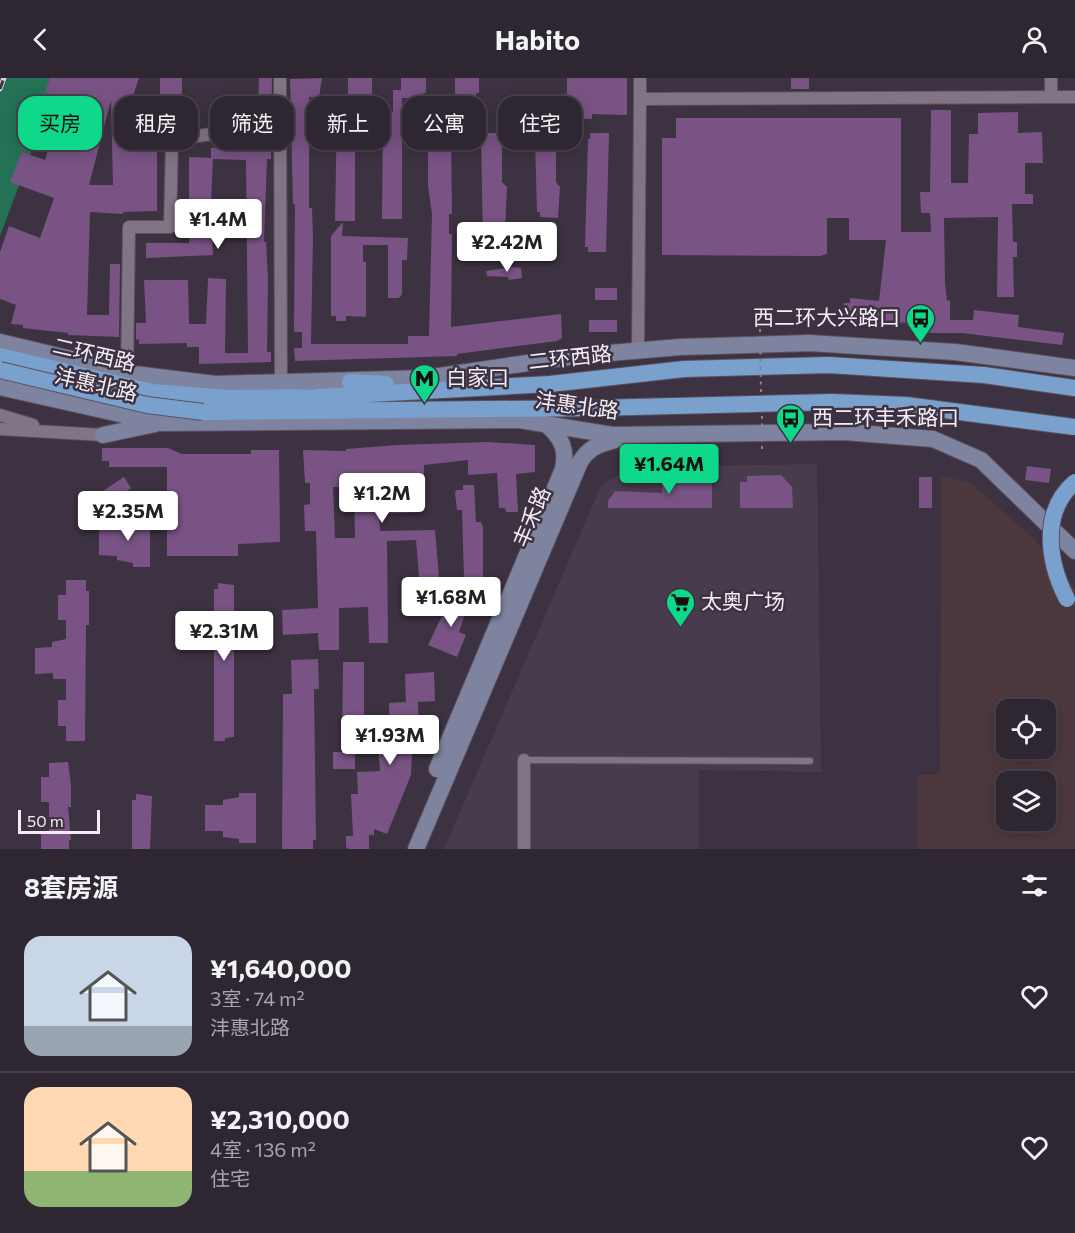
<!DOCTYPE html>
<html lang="zh">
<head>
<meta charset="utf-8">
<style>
	body { margin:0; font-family:Commissioner,"Noto Sans SC",sans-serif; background:#362e39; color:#f1f3f6; height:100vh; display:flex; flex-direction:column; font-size:22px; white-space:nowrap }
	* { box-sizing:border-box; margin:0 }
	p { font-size:20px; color:#a7a5ab }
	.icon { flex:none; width:33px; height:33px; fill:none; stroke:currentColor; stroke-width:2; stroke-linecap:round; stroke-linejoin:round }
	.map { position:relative; height:771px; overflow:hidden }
	.drawer { display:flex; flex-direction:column; background:#2e2631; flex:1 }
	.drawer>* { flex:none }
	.guide { position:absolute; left:18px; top:18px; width:600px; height:54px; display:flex; gap:12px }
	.buttons { position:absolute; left:996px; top:621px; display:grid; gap:12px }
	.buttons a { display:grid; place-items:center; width:60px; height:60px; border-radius:12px; background:#2e2631; box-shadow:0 3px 15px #0003,0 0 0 2px #49434d; font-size:30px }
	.scale { position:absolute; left:18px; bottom:15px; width:82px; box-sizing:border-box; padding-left:6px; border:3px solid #f4edf6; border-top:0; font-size:16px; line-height:21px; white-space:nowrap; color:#f4edf6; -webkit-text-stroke:4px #3d3241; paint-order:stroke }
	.price { position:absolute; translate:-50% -51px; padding:0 14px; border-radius:6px; background:#fff; color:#222; font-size:20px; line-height:39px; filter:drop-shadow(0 2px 3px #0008) }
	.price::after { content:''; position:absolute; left:50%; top:36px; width:18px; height:14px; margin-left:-9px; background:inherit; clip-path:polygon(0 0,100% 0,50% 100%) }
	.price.current { background:#0ed98a; color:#111 }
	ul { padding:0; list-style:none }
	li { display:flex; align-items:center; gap:18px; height:150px; padding:0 24px }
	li+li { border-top:2px solid #49434d }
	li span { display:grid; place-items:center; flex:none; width:168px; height:120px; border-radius:18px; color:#555 }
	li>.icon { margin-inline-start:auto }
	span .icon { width:72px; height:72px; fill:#fffc; stroke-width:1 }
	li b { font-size:26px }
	h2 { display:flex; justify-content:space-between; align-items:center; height:72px; padding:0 24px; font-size:26px }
	.chip { padding:0 21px; border-radius:18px; background:#2e2631; box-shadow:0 3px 15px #0003,0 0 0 2px #49434d; font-size:21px; line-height:54px }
	.chip.current { background:#0ed98a; color:#111 }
	header { display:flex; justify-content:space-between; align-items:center; height:78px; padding:0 24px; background:#2e2631; font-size:27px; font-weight:700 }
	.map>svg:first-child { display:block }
	.built { fill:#493b4e }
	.industrial { fill:#4d383d; fill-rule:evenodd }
	.forest { fill:#257155 }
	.building { fill:#785384; fill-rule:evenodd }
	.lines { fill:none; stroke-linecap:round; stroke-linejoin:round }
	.service-casing { stroke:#5a515d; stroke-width:8 }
	.minor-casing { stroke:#5a515d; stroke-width:14 }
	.secondary-casing { stroke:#5a515d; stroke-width:18 }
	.trunk-casing { stroke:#5a515d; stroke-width:18 }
	.service { stroke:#817485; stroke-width:6 }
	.minor { stroke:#817485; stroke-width:12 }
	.secondary { stroke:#7e84a0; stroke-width:16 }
	.trunk { stroke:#7aa0ce; stroke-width:16 }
	.rail-casing { stroke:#dbd4de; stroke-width:5 }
	.rail { stroke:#3d3241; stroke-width:3; stroke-dasharray:9; stroke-linecap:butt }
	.trunk-bridge-casing { stroke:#5a515d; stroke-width:18; stroke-linecap:butt }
	.path-bridge { stroke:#8c828f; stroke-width:2; stroke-dasharray:3 4.5; stroke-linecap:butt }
	.trunk-bridge { stroke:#7aa0ce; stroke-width:16 }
	.labels { text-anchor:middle; stroke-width:5; stroke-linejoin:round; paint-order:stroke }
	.poi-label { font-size:21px; fill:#f4edf6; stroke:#3d3241; text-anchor:start }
	.street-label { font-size:21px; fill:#f4edf6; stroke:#3d3241 }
</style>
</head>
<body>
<header><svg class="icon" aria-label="back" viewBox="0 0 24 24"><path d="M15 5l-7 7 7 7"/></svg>Habito<svg class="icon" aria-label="person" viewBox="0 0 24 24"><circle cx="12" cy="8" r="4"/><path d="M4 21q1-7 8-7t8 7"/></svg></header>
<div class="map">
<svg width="1075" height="771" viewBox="0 0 1075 771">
	<rect width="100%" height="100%" fill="#3d3241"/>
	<path class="built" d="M817,386L821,694L699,692V771H444L601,408L630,389Z"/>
	<path class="industrial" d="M941,398L969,404L1032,459L1075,509V771H917L918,697L940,696ZM1006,632H1046V670H1006ZM1006,704H1046V742H1006Z"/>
	<path class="forest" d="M0,0H59L0,158Z"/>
	<path class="building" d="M50,0H139L128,33L144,34V56H157V133L123,134V136L90,134L87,237H109L110,186H120L119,259L68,257V255L23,250V247L11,246L16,227L0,221V174L9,148L40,160L54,120L10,104L22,74L45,82L55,52L60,53L70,24L45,14ZM111,22L113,107H89Z
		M160,0H182V30H190V51L174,53L173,27H160Z
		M259,0H272L271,81H267L264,164H266L268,201L267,274H271V284L199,286V269H187V265L139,266V261L136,262V245H146L144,202H188L189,246H206L208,200L226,201L225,275H248L246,82L213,81L211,124L213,177L146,180V165H189V79L211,80V70L245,71V51H239L237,42H212V30H258Z
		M322,0L319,19H309V130H312L313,159L311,266H408V258H429L432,136L428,108V34H455V0H479V15H476V20H470L472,54L451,55L452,136H449V156H452L451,249L561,236L562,260L557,263L457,276V278L295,283L294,270H302V254H294L295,126H293L290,1Z
		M348,0H372V16H370V20L348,19Z
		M401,0H426V15H423V20H402V141H382L383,34H393V12H401Z
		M567,0H627V37L592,36V41L562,40V16H567Z
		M791,0H809V11H791Z
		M337,30H355V143H335Z
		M931,32H951V105H968L969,56H978V35L1018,34V55L1042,54L1043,85H1025V116H1033V126H1012L1013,164H1017V179H1013L1014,219H997L998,139L944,140L945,205L947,223L950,222V242H973L974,232L1019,237L1018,249L1064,255L1062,267L962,255H919L918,245L884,244V247L842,242L844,225H850V220L879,223L886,162H849V140H827V176L820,178L662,177V60H676V40H901V154H931L930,135H921L920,114H930Z
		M481,55H502V104L507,109L504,174H486V168H483Z
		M537,55H556V104L560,109L558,140L540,139V134H537L535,61Z
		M590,55H609L606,174H588V169H585L588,61H590Z
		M343,144L342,158L408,160L407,182H402V216L399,220H388V167H363V184H366V239L346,238V243H336V238H331V158Z
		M514,189L521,190L522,200L509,202L508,199L487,198L486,193Z
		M595,210H617V222H595Z
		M589,242H617V254H589Z
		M488,364L535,367V394L516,396L518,434H506L505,430H499L497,395L468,397V382L424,387L423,434L379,436L380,453L435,452L439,499L437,510H435L437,511L438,524L421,525L418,519V510H420L416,462L387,463L388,565H369L368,529L339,530V572H319L318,555L283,557L282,532L318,530L316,453H305L304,427L310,426V405H305L303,372L346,373V371L397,367ZM333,409H354L355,460H335Z
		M102,370H168L182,376H251V372H279L280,464L238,466V478H167V389H109V383H102Z
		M1027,388L1051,391L1049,405L1025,402Z
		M681,392H692V398H699L698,404H712V430H608V423L615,413L662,415V404H670L671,398L681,397Z
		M781,397L792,409L793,430H740V404H747V398Z
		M124,399L131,410L107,426L100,415Z
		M919,399H932V430H919Z
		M463,407H474L476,444H481L483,449V509H462V500H464L462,432H457L455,415L456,412H463Z
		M133,439H150V489H133V485L117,482V478L99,477V452L117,451V446L133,443Z
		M66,502H86V513H89V547H86L85,663H66V648H58V622H66V601H53V595L35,596V570L52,569V564L66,561V542H58V517H66Z
		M218,505L234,507V659L225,660V663H214V511H218Z
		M452,517L469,524L459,554L466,557L457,579L428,567Z
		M318,581L319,611H314L316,762H313V771H282L283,616H292L291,582Z
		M343,584H364V661H355V691H333V674H342Z
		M434,594L435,623L418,624L419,653H413L411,697L387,756L374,751V757H369V771H349L346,769V758H353L351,716H358L357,694L380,693L378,664H390L389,625L406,624L405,596Z
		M68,684L71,707V729H68L71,762H69V771H41V755H49V724H41V699H49V685Z
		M239,715H256V765H239V761L223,759V753H205V727H223V722L239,719Z
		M136,716L152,718L150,771H132V722H136Z"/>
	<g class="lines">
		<defs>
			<path id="service" d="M524,682L810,683"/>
			<path id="minor" d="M280,0L281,305
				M1051,0V19
				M640,21V0
				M638,273L640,21L1075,19
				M127,295L129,149H170L172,62L231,53
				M0,337L33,347
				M0,351L103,357
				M524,682V771"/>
			<path id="secondary" d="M0,264L134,296L215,306L426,300L575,278L680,269L809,265L955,274L1075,290
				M0,309L160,345L520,342L612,357L845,354L933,361L981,382L1075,473
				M103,357L155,346
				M437,691L563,391C567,371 562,361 548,348
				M416,771L580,384C589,369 600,366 615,362"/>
			<path id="trunk" d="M0,278L153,314L227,320L317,319L550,306L684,291L829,287L984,297L1075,310
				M350,304L386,306
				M203,334L594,330"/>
		</defs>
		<use href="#service" class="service-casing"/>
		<use href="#minor" class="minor-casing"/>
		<use href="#secondary" class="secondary-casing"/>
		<use href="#trunk" class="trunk-casing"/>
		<use href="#service" class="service"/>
		<use href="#minor" class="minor"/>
		<use href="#secondary" class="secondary"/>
		<use href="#trunk" class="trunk"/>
		<defs>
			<path id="rail" d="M0,11L4,0"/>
		</defs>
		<use href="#rail" class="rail-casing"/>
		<use href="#rail" class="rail"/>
		<defs>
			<path id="trunk-bridge" d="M0,292L147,327L203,334
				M594,330L832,324L906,327L1075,349
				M1067,521C1048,484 1040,434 1075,404"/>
		</defs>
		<use href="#trunk-bridge" class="trunk-bridge-casing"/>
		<path class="path-bridge" d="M760,251L761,314
			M762,338V374"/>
		<use href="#trunk-bridge" class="trunk-bridge"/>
	</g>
	<defs>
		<symbol id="bus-pin" viewBox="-11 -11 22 30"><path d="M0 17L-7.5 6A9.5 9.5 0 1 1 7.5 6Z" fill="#0ed98a" stroke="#3d3241"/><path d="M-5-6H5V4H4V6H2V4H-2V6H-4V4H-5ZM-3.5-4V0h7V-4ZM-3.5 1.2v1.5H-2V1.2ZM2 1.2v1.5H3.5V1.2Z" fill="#111"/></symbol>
		<symbol id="metro-pin" viewBox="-11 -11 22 30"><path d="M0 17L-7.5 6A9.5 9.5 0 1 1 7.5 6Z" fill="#0ed98a" stroke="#3d3241"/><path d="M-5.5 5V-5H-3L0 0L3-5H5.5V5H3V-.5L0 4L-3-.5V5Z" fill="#111"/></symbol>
		<symbol id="supermarket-pin" viewBox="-11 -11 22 30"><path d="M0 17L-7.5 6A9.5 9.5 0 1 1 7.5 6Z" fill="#0ed98a" stroke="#3d3241"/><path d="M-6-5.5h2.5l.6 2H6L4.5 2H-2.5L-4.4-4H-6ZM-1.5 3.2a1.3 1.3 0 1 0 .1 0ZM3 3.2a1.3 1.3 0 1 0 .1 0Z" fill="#111"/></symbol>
	</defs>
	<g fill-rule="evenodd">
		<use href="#bus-pin" x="904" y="224" width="33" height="45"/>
		<use href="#metro-pin" x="408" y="284" width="33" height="45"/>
		<use href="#bus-pin" x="774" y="324" width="33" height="45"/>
		<use href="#supermarket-pin" x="664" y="508" width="33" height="45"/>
	</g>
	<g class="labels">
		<g class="poi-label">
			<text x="900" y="247" text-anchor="end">西二环大兴路口</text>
			<text x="446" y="307">白家口</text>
			<text x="812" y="347">西二环丰禾路口</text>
			<text x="701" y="531">太奥广场</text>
		</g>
		<g class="street-label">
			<text transform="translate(94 277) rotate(13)" y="7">二环西路</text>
			<text transform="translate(570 280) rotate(-6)" y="7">二环西路</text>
			<text transform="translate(96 307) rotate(13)" y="7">沣惠北路</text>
			<text transform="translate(577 328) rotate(8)" y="7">沣惠北路</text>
			<text transform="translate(532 439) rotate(-67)" y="7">丰禾路</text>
		</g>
	</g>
</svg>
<div class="buttons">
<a><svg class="icon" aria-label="locate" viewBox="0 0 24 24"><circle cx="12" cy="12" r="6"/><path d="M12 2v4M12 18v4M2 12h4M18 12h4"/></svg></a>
<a><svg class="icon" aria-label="layers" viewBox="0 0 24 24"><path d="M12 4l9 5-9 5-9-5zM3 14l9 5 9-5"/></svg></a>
</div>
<div class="scale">50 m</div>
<b class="price" style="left:218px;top:172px">¥1.4M</b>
<b class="price" style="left:507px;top:195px">¥2.42M</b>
<b class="price current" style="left:669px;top:417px">¥1.64M</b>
<b class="price" style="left:382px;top:446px">¥1.2M</b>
<b class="price" style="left:128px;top:464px">¥2.35M</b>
<b class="price" style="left:451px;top:550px">¥1.68M</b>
<b class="price" style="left:224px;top:584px">¥2.31M</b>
<b class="price" style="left:390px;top:688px">¥1.93M</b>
<div class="guide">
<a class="chip current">买房</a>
<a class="chip">租房</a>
<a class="chip">筛选</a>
<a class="chip">新上</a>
<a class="chip">公寓</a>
<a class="chip">住宅</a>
</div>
</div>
<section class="drawer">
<h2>8套房源<svg class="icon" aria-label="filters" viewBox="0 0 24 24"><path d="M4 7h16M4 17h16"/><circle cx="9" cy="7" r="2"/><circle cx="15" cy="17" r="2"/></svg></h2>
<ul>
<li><span style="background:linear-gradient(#c9d6e8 75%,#9aa5b1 0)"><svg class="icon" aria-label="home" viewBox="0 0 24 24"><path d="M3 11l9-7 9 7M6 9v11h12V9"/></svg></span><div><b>¥1,640,000</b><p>3室 · 74 m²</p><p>沣惠北路</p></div><svg class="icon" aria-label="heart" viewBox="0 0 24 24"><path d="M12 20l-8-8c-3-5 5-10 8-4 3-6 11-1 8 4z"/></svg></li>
<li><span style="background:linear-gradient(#ffd9b3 70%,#8fb573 0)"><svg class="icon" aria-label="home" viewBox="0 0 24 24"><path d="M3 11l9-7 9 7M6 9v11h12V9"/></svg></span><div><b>¥2,310,000</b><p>4室 · 136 m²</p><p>住宅</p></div><svg class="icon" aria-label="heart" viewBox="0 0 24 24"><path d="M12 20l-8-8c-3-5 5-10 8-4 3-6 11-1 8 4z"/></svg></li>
</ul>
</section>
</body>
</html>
